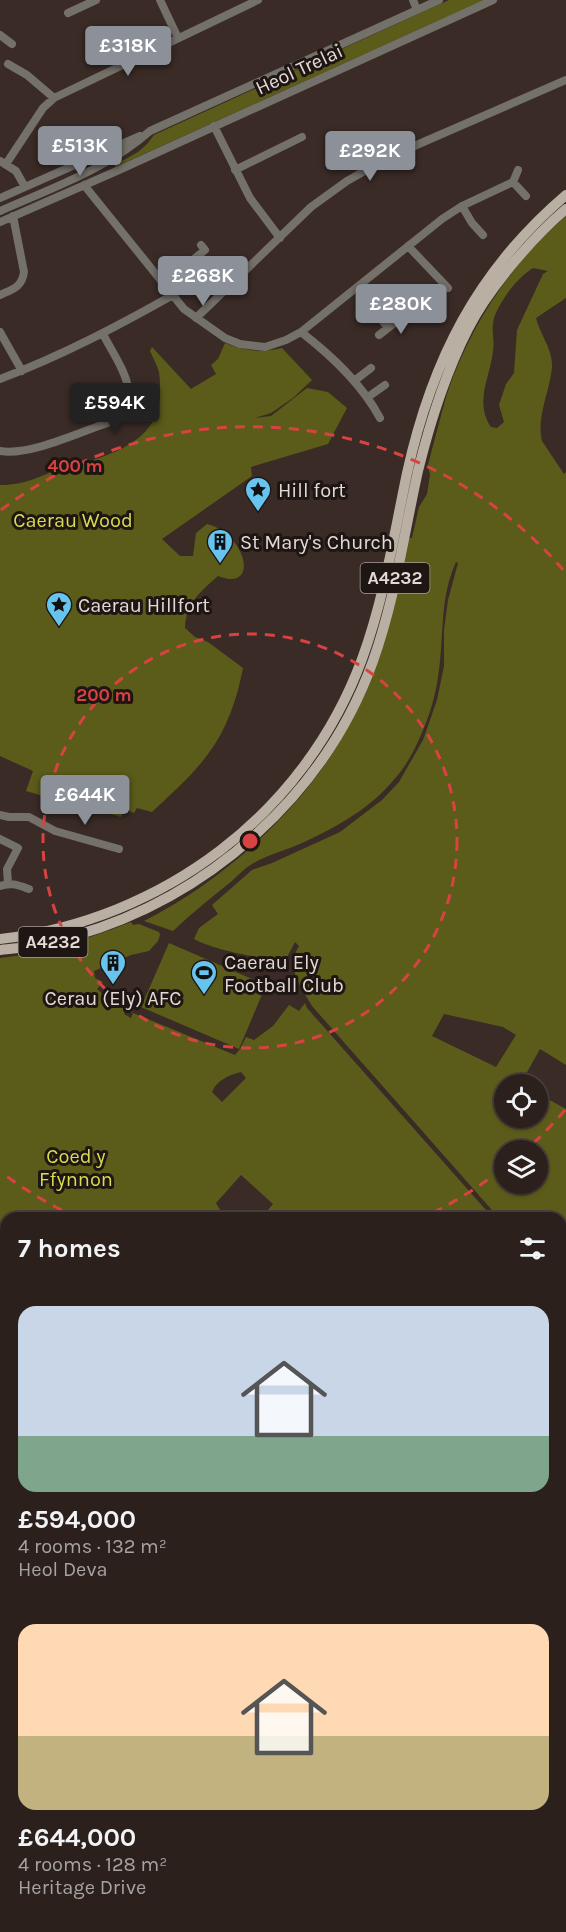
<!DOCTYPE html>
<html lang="en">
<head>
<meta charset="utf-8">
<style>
	body { margin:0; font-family:Karla,sans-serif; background:#342825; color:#f1f3f6; height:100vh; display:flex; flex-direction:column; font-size:22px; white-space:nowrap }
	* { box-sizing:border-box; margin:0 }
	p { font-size:20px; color:#a6a3a3 }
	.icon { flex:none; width:33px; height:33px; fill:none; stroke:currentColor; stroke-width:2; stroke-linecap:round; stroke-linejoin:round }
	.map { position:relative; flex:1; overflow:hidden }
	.drawer { position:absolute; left:0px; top:1212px; width:567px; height:720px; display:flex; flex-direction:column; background:#2c201c; border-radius:18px 18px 0 0; box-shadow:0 2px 4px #0004,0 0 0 2px #483e3b }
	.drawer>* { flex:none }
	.tools { position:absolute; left:494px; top:1074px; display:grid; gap:12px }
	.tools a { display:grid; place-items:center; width:54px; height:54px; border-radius:50%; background:#2c201c; box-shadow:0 2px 4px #0004,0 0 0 2px #483e3b; font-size:30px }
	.price { position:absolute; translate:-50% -51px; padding:0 14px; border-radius:6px; background:#8c9099; color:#fff; font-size:20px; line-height:39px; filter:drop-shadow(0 2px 3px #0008) }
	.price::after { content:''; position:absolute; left:50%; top:36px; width:18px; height:14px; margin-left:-9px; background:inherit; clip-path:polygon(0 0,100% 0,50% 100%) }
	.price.active { background:#222; color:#fff }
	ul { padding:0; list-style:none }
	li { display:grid; align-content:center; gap:12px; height:318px; padding:0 18px }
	li span { display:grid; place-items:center; height:186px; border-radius:18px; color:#555 }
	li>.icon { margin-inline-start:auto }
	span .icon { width:108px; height:108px; fill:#fffc; stroke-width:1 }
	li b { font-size:26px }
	h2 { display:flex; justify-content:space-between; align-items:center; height:72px; padding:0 18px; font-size:26px }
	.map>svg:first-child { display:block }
	.green { fill:#5b5c1a; fill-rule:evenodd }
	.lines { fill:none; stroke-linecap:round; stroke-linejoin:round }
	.minor { stroke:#74706a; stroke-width:8 }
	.major { stroke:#b9b0a3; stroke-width:10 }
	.ring { fill:none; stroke:#d84342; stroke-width:3; stroke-dasharray:10 8 }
	.labels { text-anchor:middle; stroke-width:6; stroke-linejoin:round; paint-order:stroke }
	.shield { fill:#1d1613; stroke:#a89e9b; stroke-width:1.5 }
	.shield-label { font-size:18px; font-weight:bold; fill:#e3d9d5 }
	.street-label { font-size:20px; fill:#e3d9d5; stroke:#1d1613 }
	.poi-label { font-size:20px; fill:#e3d9d5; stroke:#1d1613; text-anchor:start }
	.park-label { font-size:20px; fill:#d9db51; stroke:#1d1613 }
	.centre { fill:#d84342; stroke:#1d1613; stroke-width:3 }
	.ring-label { font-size:18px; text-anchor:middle; font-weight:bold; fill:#d84342; stroke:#1d1613; stroke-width:6; stroke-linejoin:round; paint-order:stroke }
</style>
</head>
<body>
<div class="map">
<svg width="566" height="1932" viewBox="0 0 566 1932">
	<rect width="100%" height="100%" fill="#3a2b26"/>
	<path class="green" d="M449,0H484L115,167V165L138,152L147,144L154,135Z
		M566,216V298L536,318C540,335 553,349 552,367C550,392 536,416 542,441L564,474L566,472V1065L540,1049L521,1083L523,1084H504V1118H537V1093L566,1109V1293L561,1288V1218H499L312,1006C301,987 285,968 299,946L295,942L285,961C263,959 213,950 194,939L199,928L218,914L212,905L252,870L272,863L340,832L382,800L399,782L423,740L437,700L444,666V630L448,600L458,563L456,562C440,597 444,633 439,670C436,698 426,727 413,752C388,799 342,826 295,846C280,852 262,857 249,866C243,870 237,876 232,881C212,897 192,913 173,931L144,921C225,880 306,807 349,725C357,708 361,687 367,669C381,625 394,582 408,538H412L419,507L427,494L430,475L428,465C434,442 440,418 447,394C470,326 511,263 566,216ZM533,268L548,271L543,274L517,330L514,373L506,384L499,405L504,422L497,428L491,427C474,402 490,378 493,351C495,338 490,329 495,315C503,297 517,278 533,268ZM444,1014L503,1027L516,1035L496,1067L432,1036ZM504,1150H537V1184H504Z
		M225,343C245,351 261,353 282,348L312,380L293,398L271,413L255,418L271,416L307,388L328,392L347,408L328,444L251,467L252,476L162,539L180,556H193L196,533L207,524C247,534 260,593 218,576C201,591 186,603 185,628L195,637L208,642L243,668C237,699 227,729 208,754C192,776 171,794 152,812L137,808L134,813L124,809L121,817C89,807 58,801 26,791L33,771L0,756V485C28,485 37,476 62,469C103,457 162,445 160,390C160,384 160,378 159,372C157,365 153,358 150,351L152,347L191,389L216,374L211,365L218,359Z
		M131,922L133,925L139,924L159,932L160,935L158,941L149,951L131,955L94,971L95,978L103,982L97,989L112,1002L127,1006L124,1014L131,1018L133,1013L235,1055L240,1049L246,1037L254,1040L273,1026L289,1005L299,1011L305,1003L307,1008L493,1218H261L273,1204L241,1175L216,1203L225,1218H6V1312L0,1313V958C46,953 88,939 131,922ZM241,1072L246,1078L222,1102L212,1092C217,1080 229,1075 241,1072Z
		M169,943L266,985L239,1049L141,1007Z
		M561,1296L566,1302V1932H0V1619L6,1628V1926H561Z"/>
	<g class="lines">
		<path class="minor" d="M160,0L178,38
			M413,0L417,10
			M68,13L96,0
			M0,35L12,44
			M8,64L27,75L54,98
			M214,126L250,198L280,238
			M0,161L16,171L25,187
			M6,164L43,108L54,98L258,0
			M235,170L302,137
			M513,182L526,196
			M84,185L184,309L225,338L240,344L265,347L286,340L301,332C332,356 361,383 380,418
			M0,198L140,136
			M462,206L472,223L483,235
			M0,211C52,188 107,169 150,131L439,0
			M0,222L119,170L493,0
			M408,246L448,288
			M166,285L178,272L205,250L201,245
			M357,287L388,328
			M0,295C13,289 22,287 24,272L13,216
			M196,318L311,207L347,181L389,157L566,80
			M0,332L22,371
			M301,332L442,219L462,206L513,182L518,170
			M379,335L406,314
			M0,379C61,356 116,327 173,295
			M354,381L371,368
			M368,397L385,385
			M0,451C30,456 80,432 110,422C149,401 117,362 103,334
			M0,815L9,817H29L55,831L119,849
			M0,839L18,848L7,869L8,883
			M0,886C11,882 18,885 29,889"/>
		<path class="major" d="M0,939C163,920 305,814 362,659C384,599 394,535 407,473C432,360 477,271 566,195
			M0,950C13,948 27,948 40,945C51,943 63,939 74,936C209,897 325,795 373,661C395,599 404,534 418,471C430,422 445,374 468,329C488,289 532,238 566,209"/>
	</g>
	<g class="ring">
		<circle cx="250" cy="841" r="207"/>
		<path d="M565 1110A414 414 0 0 1 527 1149M502 1169A414 414 0 0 1 422 1218M78 1218A414 414 0 0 1 1 1172M1 510A414 414 0 0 1 565 572"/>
	</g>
	<defs>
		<symbol id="sight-pin" viewBox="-11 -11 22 30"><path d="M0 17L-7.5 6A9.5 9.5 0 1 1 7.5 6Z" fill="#67c4ef" stroke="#1d1613"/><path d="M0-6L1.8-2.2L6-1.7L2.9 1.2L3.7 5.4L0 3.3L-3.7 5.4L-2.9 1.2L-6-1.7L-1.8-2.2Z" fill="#111"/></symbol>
		<symbol id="building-pin" viewBox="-11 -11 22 30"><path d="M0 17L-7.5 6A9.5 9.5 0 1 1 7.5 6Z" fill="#67c4ef" stroke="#1d1613"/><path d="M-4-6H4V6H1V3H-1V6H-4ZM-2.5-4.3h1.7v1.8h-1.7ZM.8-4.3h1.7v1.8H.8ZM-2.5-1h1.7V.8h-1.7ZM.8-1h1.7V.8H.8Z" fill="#111"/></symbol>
		<symbol id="stadium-pin" viewBox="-11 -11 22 30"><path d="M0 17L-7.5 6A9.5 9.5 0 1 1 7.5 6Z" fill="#67c4ef" stroke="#1d1613"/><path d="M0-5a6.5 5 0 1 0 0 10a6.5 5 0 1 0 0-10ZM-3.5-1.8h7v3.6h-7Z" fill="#111"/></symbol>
	</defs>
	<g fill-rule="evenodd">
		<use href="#sight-pin" x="243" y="475" width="30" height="40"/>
		<use href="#building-pin" x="205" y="527" width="30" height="40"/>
		<use href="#sight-pin" x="44" y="590" width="30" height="40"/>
		<use href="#building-pin" x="98" y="948" width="30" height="40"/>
		<use href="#stadium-pin" x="189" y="958" width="30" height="40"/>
	</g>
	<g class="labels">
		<g class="shield">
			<rect x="360.5" y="563" width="69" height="30" rx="4.5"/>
			<rect x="18.5" y="927" width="69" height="30" rx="4.5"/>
		</g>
		<g class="shield-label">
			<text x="395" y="584">A4232</text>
			<text x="53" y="948">A4232</text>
		</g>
		<g class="street-label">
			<text transform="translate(299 69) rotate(-25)" y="7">Heol Trelai</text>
		</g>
		<g class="poi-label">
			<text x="278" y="497">Hill fort</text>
			<text x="240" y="549">St Mary's Church</text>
			<text x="78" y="612">Caerau Hillfort</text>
			<text x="224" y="969">Caerau Ely<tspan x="224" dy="23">Football Club</tspan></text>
			<text x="113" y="1005" text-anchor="middle">Cerau (Ely) AFC</text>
		</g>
		<g class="park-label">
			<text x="73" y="527">Caerau Wood</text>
			<text x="76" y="1163">Coed y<tspan x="76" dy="23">Ffynnon</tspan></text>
		</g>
	</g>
	<circle cx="250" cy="841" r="9" class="centre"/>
	<g class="ring-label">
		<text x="75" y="472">400 m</text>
		<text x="104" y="701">200 m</text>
	</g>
</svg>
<div class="tools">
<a><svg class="icon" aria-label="locate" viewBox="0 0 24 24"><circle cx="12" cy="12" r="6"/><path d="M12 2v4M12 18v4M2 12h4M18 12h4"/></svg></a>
<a><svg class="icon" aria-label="layers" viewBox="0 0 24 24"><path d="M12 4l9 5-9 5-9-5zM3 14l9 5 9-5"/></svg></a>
</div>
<b class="price" style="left:128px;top:77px">£318K</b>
<b class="price" style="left:80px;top:177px">£513K</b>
<b class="price" style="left:370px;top:182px">£292K</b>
<b class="price" style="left:203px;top:307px">£268K</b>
<b class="price" style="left:401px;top:335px">£280K</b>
<b class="price active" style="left:115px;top:434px">£594K</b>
<b class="price" style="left:85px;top:826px">£644K</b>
<section class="drawer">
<h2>7 homes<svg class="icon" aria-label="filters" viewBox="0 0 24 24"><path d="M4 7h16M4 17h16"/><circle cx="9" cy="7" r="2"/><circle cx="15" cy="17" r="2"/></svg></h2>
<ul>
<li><span style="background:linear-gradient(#c9d6e8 70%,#7fa58c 0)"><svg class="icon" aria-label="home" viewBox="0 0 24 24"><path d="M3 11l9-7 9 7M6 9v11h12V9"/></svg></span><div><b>£594,000</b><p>4 rooms · 132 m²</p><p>Heol Deva</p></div></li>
<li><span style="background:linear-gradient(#ffd9b3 60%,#c2b280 0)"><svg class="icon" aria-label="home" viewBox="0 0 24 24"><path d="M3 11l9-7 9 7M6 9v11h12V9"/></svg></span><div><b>£644,000</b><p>4 rooms · 128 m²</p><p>Heritage Drive</p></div></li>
</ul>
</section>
</div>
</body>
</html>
